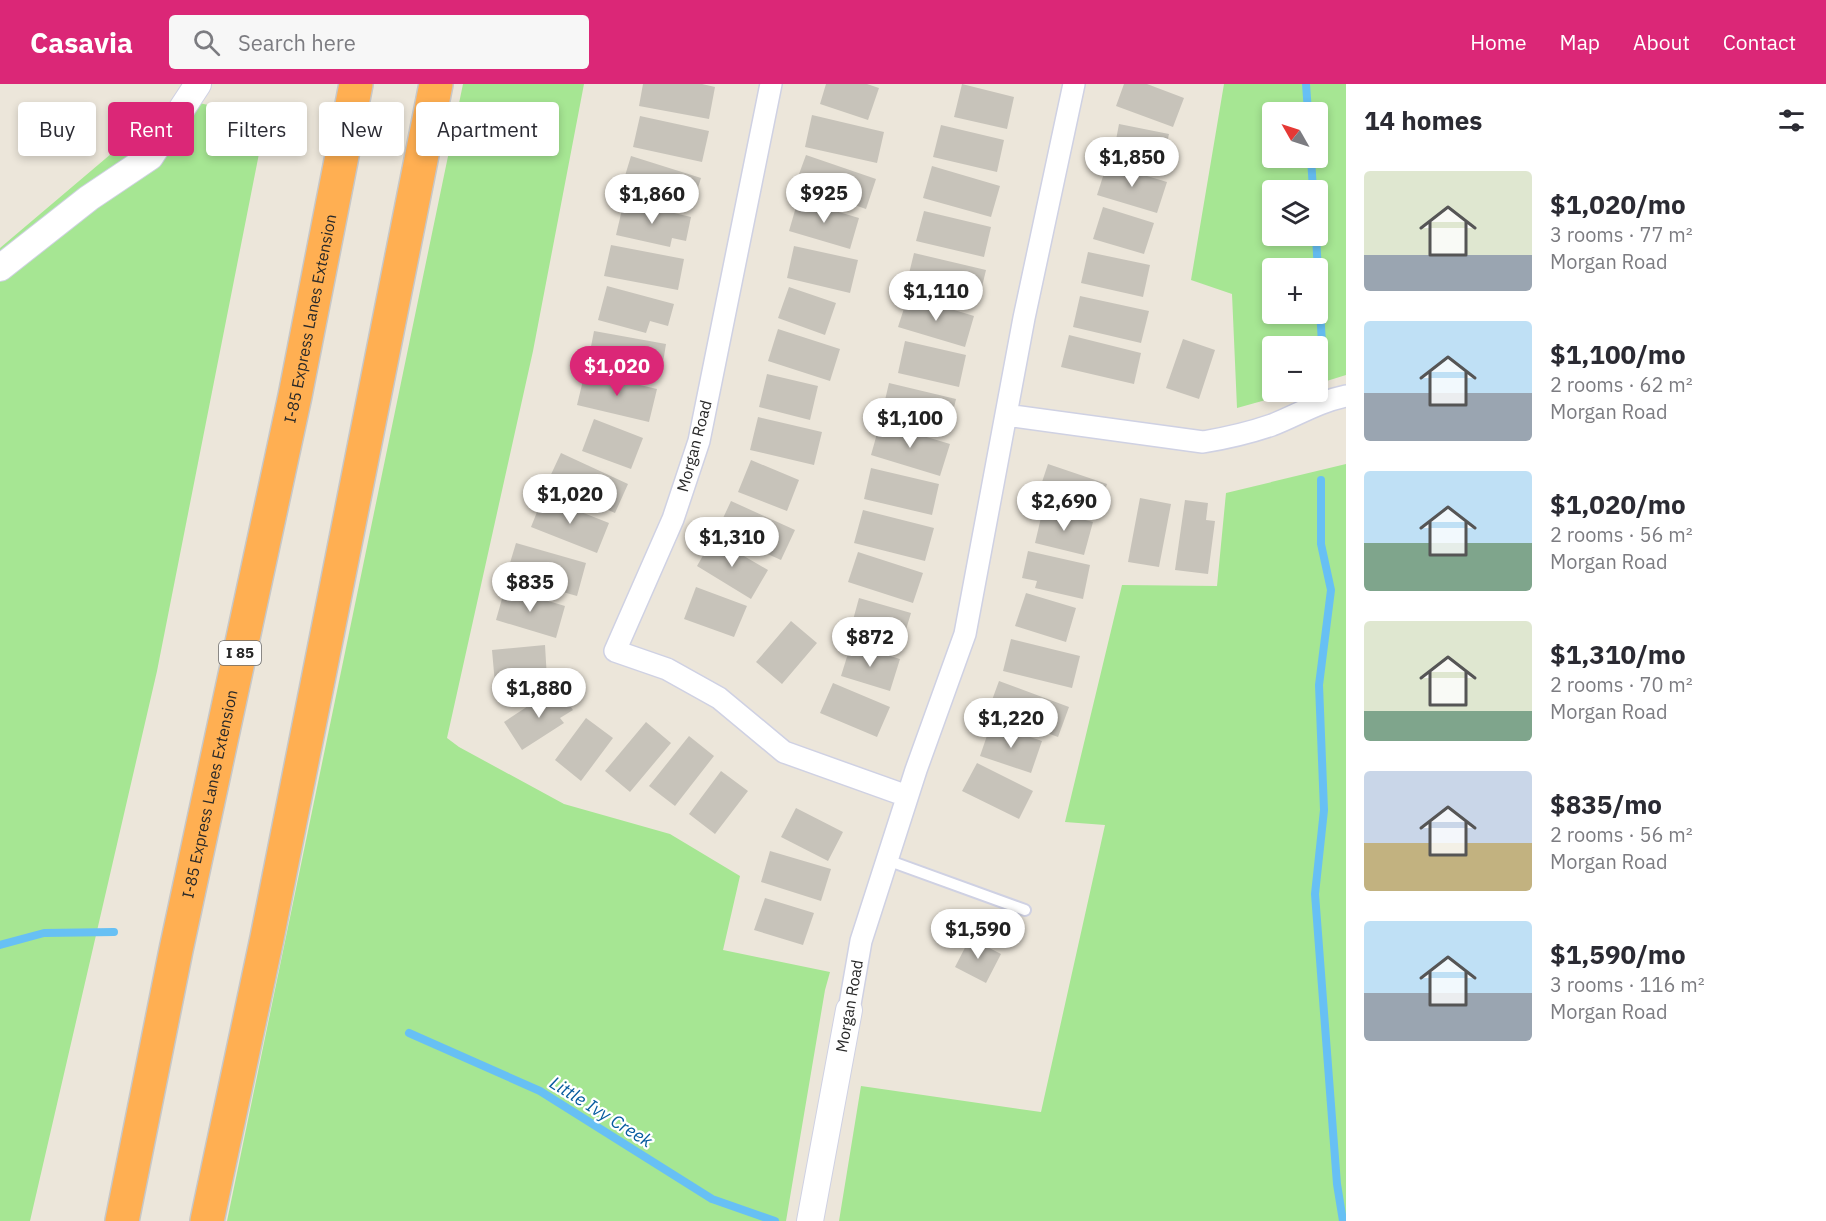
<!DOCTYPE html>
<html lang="en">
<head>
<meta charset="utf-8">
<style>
	body { margin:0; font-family:"IBM Plex Sans",sans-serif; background:#f7f7f7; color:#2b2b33; height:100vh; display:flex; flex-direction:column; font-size:22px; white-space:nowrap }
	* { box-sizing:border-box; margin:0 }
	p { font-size:20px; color:#7c7c81 }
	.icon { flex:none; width:33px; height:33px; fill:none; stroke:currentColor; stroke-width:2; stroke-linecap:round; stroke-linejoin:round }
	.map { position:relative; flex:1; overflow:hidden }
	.details { display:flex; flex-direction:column; background:#fff; width:480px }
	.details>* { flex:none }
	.guide { position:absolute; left:18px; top:18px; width:570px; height:54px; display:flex; gap:12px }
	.needle { width:39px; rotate:309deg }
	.fabs { position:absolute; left:1262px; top:18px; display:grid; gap:12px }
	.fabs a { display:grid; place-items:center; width:66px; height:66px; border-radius:6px; background:#fff; box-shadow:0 3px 9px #0003; font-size:30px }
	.price { position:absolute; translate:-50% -51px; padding:0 14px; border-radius:21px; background:#fff; color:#222; font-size:20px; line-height:39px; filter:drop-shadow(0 2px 3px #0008) }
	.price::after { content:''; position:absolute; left:50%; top:36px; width:18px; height:14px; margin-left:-9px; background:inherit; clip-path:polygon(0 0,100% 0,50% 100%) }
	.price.on { background:#db2777; color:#fff }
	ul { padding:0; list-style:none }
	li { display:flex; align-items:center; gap:18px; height:150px; padding:0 18px }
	li span { display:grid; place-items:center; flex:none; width:168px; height:120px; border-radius:6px; color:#555 }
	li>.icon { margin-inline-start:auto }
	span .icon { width:72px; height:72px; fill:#fffc; stroke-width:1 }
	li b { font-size:26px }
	h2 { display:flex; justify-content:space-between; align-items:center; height:72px; padding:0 18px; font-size:26px }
	.chip { padding:0 21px; border-radius:6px; background:#fff; box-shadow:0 3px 9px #0003; font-size:21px; line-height:54px }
	.chip.on { background:#db2777; color:#fff }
	header { display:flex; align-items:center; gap:36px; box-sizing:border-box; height:84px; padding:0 30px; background:#db2777; color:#fff }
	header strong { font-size:28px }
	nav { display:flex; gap:33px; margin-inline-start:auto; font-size:21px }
	.search { width:420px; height:54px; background:#f7f7f7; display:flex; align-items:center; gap:15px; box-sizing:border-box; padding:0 21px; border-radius:6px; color:#7c7c81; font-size:22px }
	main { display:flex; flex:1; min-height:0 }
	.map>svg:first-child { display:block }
	.green { fill:#a6e693; fill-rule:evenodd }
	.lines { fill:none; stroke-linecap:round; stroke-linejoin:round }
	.stream { stroke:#67c0f4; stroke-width:8 }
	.building { fill:#c7c3ba }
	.service-casing { stroke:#cfd1e3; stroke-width:14 }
	.minor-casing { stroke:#cfd1e3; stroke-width:24 }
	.tertiary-casing { stroke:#cfd1e3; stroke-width:28 }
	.motorway-casing { stroke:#c7c7c7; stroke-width:36 }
	.service { stroke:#fff; stroke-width:10 }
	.minor { stroke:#fff; stroke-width:21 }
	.tertiary { stroke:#fff; stroke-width:26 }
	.motorway { stroke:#ffaf52; stroke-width:33 }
	.labels { text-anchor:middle; stroke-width:4.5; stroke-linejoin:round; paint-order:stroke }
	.shield { fill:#fff; stroke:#696969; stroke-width:1.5 }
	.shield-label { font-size:15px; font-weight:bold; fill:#292929 }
	.street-label { font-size:16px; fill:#292929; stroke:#fff }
	.water-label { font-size:18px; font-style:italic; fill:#075b9f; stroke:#fff }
</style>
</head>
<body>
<header>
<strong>Casavia</strong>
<div class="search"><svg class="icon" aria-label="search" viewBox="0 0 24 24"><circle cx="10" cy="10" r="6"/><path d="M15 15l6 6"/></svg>Search here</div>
<nav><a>Home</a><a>Map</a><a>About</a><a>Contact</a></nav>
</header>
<main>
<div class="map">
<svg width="1346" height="1137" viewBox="0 0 1346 1137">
	<rect width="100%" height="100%" fill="#ece6da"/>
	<path class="green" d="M463,0H584L533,267L447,654L459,663L564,720L670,750L740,792L723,866L830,888L825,906L786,1137H227Z
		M1224,0H1346V291L1317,300V262H1272V308H1295L1237,324L1232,210L1191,196ZM1317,28V74H1272V28ZM1317,106V152H1272V106ZM1272,184H1317V230H1272Z
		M177,14L266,34L157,587L30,1137H0V164Z
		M1346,380V1137H839L861,1002L1041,1028L1105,741L1065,738L1122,501L1217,502L1226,409Z"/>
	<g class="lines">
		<path class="stream" d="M1306,0L1308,28
			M1311,74L1313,106
			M1316,152L1323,278
			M1321,396V460L1331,506L1319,601L1324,726L1315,810L1337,1100L1343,1137
			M0,861L44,849L114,848
			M409,949L540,1007L712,1115L775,1137"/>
	</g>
	<path class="building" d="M643,0H702L715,3L709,35L639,22Z
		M826,0H867L879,4L868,36L820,20Z
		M962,0L1014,13L1007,45L954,33Z
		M1124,0H1147L1184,14L1173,43L1116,22Z
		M812,31L884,48L877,79L805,63Z
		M640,32L709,47L702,78L633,63Z
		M1119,40L1169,50L1162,82L1113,72Z
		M941,41L1004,56L997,88L933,73Z
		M806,71L876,95L866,125L795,101Z
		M631,72L701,94L695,113L688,111L684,124L621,105Z
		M1107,80L1167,98L1157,129L1097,111Z
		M932,82L1000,102L991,133L923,114Z
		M798,116L859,134L850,165L789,147Z
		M624,117L691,133L686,157L672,154L670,163L616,151Z
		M1103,123L1154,139L1144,170L1093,155Z
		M924,127L991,143L984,173L916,157Z
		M611,161L684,175L678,206L604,192Z
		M794,162L858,176L850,209L787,194Z
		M1088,168L1150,181L1143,213L1081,199Z
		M914,169L986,186L981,207L972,206L970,216L906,202Z
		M607,202L674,220L668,242L650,237L646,249L598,236Z
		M789,203L836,219L825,251L778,234Z
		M908,212L974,232L965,263L898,243Z
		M1080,212L1149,227L1141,259L1073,243Z
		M778,245L840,265L830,297L768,277Z
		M594,247L666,260L661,291L588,278Z
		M1069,251L1141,269L1134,300L1061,283Z
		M1183,255L1215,266L1199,315L1166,304Z
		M905,257L966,271L959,303L898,289Z
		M585,288L657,305L649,338L577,321Z
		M767,290L818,302L810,336L759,323Z
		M889,299L956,315L949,345L882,329Z
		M758,333L822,348L814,381L750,366Z
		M594,335L643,354L631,385L582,367Z
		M880,339L950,360L940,392L871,371Z
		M561,369L628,400L615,429L547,399Z
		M751,376L799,396L787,427L738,408Z
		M1048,380L1107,400L1097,431L1038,410Z
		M871,384L939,400L932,431L864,415Z
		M543,413L609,439L597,469L531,443Z
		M1140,414L1171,420L1159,483L1128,478Z
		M1185,416L1208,419L1206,436L1215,437L1208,490L1175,486Z
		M731,417L795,446L781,476L717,447Z
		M1043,425L1093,438L1084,471L1035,459Z
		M863,426L934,444L925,477L854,459Z
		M713,454L768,486L751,515L697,482Z
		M516,459L586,479L577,512L506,492Z
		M1028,467L1090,481L1083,515L1035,504L1037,497L1022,494Z
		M858,468L923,489L913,519L848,498Z
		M696,503L747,522L734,553L684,535Z
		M505,504L565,522L556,554L496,536Z
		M1026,509L1076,524L1066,558L1015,542Z
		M859,514L911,529L901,562L850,547Z
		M791,537L817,559L782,600L756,578Z
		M1011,555L1080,572L1072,604L1003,587Z
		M851,560L900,575L890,607L841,592Z
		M545,561L547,595L495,600L492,566Z
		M999,597L1069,623L1058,653L988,627Z
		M833,599L890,623L877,653L820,629Z
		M557,603L573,626L560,634L564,639L522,666L504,638Z
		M586,634L613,654L581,697L555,676Z
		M646,638L671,659L630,708L605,687Z
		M991,640L1042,657L1031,689L980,672Z
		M689,652L714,672L675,722L649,702Z
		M977,679L1033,707L1019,735L962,707Z
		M721,687L748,707L715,750L689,730Z
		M796,724L843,748L828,777L781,753Z
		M770,767L831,785L821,817L761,798Z
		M765,814L814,829L803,861L754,846Z
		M970,854L1001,870L986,899L955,883Z"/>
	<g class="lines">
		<defs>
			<path id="service" d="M887,776L1025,826"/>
			<path id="minor" d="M771,0L699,357L673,435L615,567L667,585L719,614L784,668L907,712
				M1006,331L1203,358C1227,354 1249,349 1272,341C1298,331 1317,318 1346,312
				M849,926L861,857L916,686L965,550L1024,234L1074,0"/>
			<path id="tertiary" d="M0,184L89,114L150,73L198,0
				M810,1137L849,926"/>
			<g id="motorway">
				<path id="s1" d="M122,1137L176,866L295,312L356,0"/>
				<path d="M207,1137L267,854L436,0"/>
			</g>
		</defs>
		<use href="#service" class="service-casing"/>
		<use href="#minor" class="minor-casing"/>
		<use href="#tertiary" class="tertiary-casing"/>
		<use href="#motorway" class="motorway-casing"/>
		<use href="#service" class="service"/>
		<use href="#minor" class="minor"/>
		<use href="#tertiary" class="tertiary"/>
		<use href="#motorway" class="motorway"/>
	</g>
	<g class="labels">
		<rect class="shield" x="219" y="557" width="42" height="24" rx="4.5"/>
		<g class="shield-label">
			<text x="240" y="574">I 85</text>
		</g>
		<g class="street-label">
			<text dy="6" stroke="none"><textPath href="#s1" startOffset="922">I-85 Express Lanes Extension</textPath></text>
			<text transform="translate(694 362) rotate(-75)" y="6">Morgan Road</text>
			<text dy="6" stroke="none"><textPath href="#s1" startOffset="436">I-85 Express Lanes Extension</textPath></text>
			<text transform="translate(849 922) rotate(-80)" y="6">Morgan Road</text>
		</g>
		<g class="water-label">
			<text transform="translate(601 1028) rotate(32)" y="6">Little Ivy Creek</text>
		</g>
	</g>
</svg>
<div class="fabs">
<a><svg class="needle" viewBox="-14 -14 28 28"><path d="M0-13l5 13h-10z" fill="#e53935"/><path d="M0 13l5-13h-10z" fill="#7c7c81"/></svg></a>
<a><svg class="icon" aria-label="layers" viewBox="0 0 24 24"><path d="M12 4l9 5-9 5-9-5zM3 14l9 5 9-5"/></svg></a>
<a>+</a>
<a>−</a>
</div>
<b class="price" style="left:1132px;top:104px">$1,850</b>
<b class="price" style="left:824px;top:140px">$925</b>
<b class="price" style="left:652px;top:141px">$1,860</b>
<b class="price" style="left:936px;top:238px">$1,110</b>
<b class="price on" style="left:617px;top:313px">$1,020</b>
<b class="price" style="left:910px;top:365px">$1,100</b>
<b class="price" style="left:570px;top:441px">$1,020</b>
<b class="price" style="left:1064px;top:448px">$2,690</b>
<b class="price" style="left:732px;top:484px">$1,310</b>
<b class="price" style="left:530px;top:529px">$835</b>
<b class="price" style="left:870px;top:584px">$872</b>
<b class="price" style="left:539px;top:635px">$1,880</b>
<b class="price" style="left:1011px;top:665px">$1,220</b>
<b class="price" style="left:978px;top:876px">$1,590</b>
<div class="guide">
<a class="chip">Buy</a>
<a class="chip on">Rent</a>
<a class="chip">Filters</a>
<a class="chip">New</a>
<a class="chip">Apartment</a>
</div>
</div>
<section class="details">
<h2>14 homes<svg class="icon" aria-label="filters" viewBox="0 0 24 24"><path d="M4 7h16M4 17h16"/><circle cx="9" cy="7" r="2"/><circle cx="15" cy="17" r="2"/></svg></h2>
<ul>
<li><span style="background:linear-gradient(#dfe7d0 70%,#9aa5b1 0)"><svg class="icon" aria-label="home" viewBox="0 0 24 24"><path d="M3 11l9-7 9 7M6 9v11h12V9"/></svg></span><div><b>$1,020/mo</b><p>3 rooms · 77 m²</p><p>Morgan Road</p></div></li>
<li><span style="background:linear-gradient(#bfe0f5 60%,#9aa5b1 0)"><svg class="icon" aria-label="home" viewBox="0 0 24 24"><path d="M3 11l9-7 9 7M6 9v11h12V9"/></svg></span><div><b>$1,100/mo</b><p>2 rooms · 62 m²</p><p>Morgan Road</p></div></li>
<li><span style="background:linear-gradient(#bfe0f5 60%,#7fa58c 0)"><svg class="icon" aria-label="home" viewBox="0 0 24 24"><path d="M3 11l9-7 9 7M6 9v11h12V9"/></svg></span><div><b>$1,020/mo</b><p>2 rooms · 56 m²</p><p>Morgan Road</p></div></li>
<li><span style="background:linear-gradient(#dfe7d0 75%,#7fa58c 0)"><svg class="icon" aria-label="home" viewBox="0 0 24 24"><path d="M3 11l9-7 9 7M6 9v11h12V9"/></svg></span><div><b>$1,310/mo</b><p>2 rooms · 70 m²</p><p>Morgan Road</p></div></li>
<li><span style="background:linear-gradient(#c9d6e8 60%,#c2b280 0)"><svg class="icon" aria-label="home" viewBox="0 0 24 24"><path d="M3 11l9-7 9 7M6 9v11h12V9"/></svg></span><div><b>$835/mo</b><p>2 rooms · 56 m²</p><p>Morgan Road</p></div></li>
<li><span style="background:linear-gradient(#bfe0f5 60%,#9aa5b1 0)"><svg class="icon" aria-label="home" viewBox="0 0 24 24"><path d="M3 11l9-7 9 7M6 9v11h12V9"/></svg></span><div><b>$1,590/mo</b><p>3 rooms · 116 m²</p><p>Morgan Road</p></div></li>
</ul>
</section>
</main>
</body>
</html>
